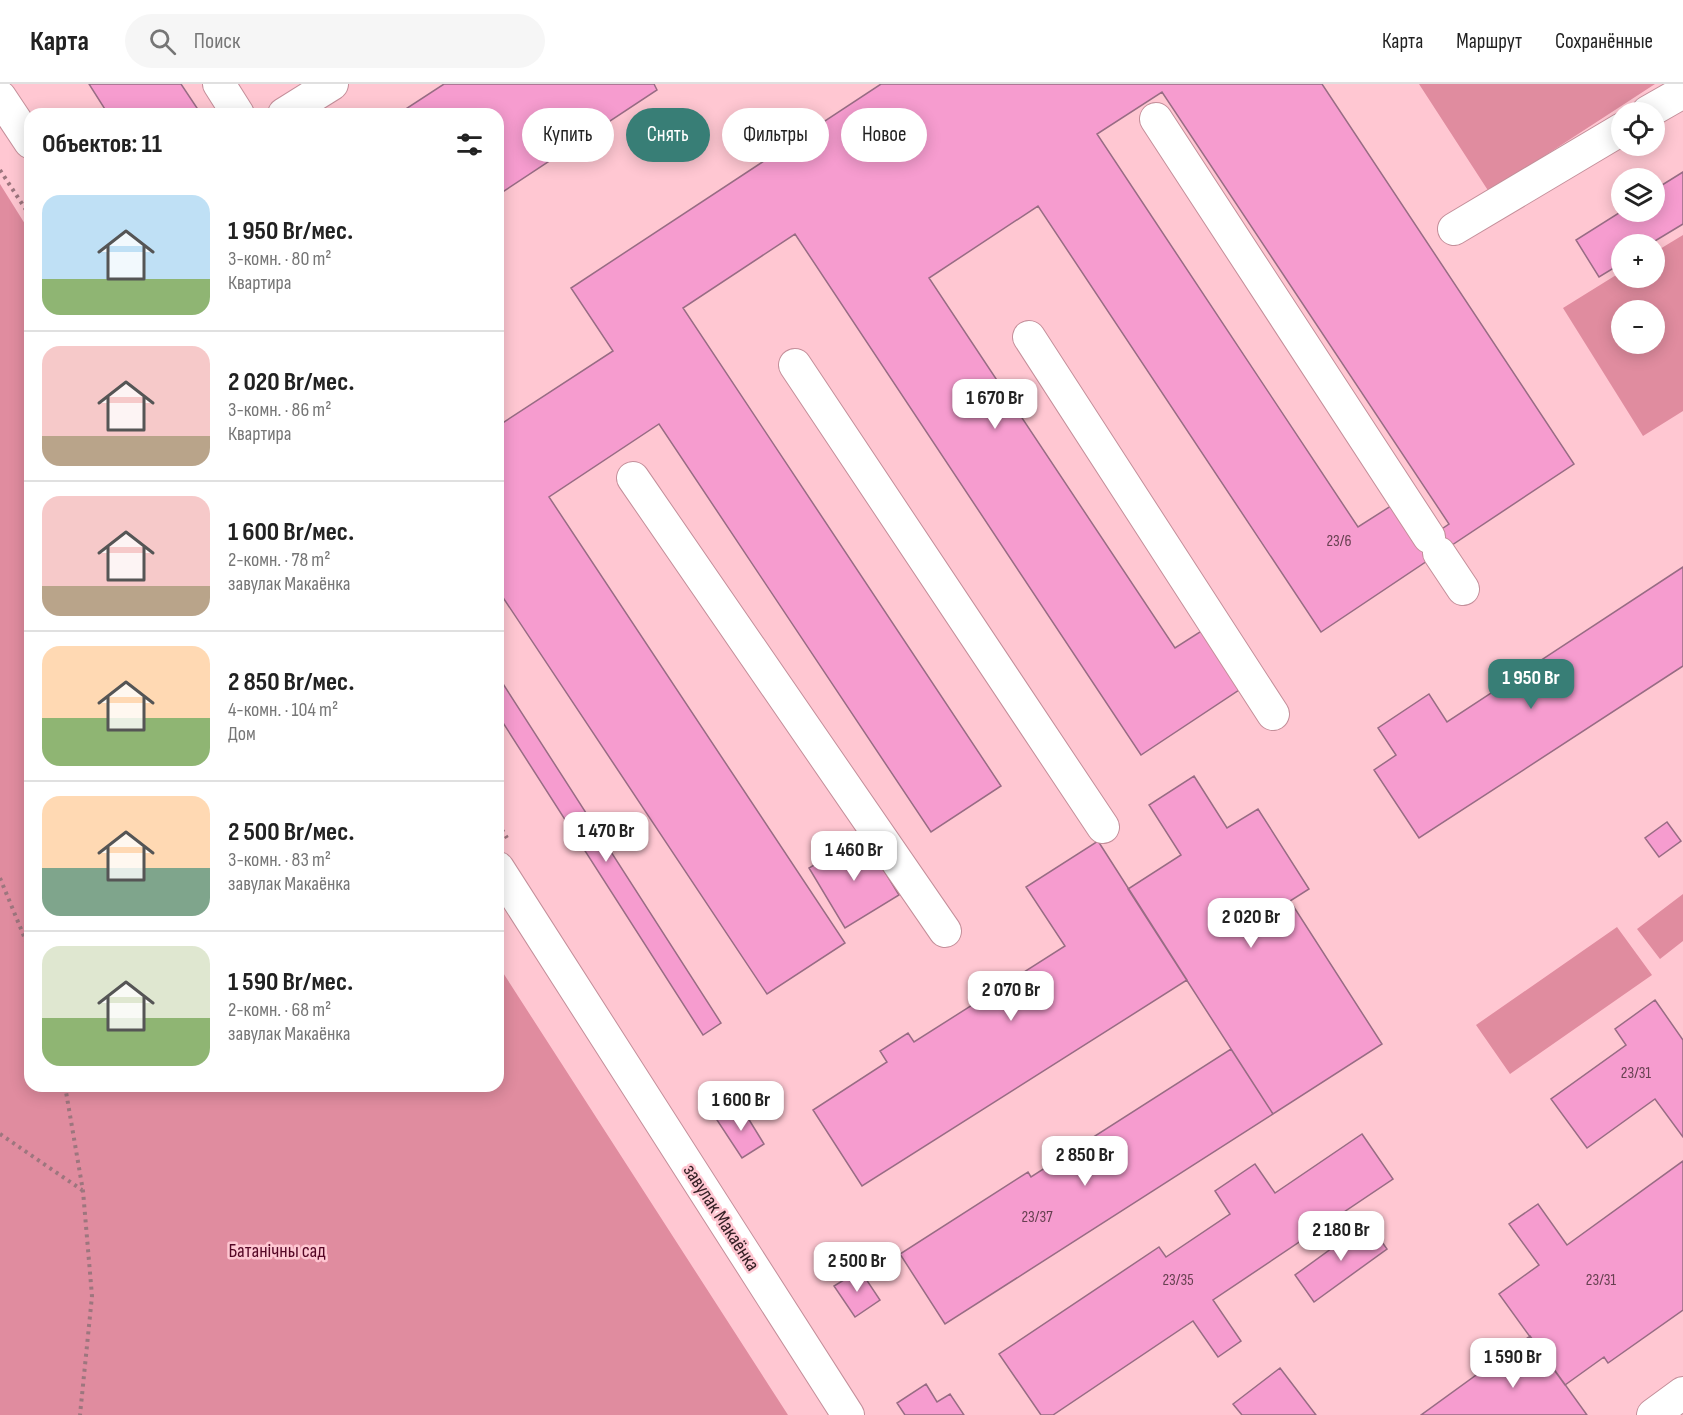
<!DOCTYPE html>
<html lang="ru">
<head>
<meta charset="utf-8">
<style>
	body { margin:0; font-family:"Sofia Sans Condensed",sans-serif; background:#f6f6f6; color:#222; height:100vh; display:flex; flex-direction:column; font-size:22px; white-space:nowrap }
	* { box-sizing:border-box; margin:0 }
	p { font-size:20px; color:#767676 }
	.icon { flex:none; width:33px; height:33px; fill:none; stroke:currentColor; stroke-width:2; stroke-linecap:round; stroke-linejoin:round }
	.map { position:relative; flex:1; overflow:hidden }
	.details { position:absolute; left:24px; top:24px; width:480px; height:984px; display:flex; flex-direction:column; background:#fff; border-radius:18px; box-shadow:0 3px 15px #0003 }
	.details>* { flex:none }
	.guide { position:absolute; left:522px; top:24px; width:570px; height:54px; display:flex; gap:12px }
	.tools { position:absolute; left:1611px; top:18px; display:grid; gap:12px }
	.tools a { display:grid; place-items:center; width:54px; height:54px; border-radius:50%; background:#fff; box-shadow:0 3px 15px #0003; font-size:30px }
	.price { position:absolute; translate:-50% -51px; padding:0 14px; border-radius:12px; background:#fff; color:#222; font-size:20px; line-height:39px; filter:drop-shadow(0 2px 3px #0008) }
	.price::after { content:''; position:absolute; left:50%; top:36px; width:18px; height:14px; margin-left:-9px; background:inherit; clip-path:polygon(0 0,100% 0,50% 100%) }
	.price.current { background:#387e76; color:#fff }
	ul { padding:0; list-style:none }
	li { display:flex; align-items:center; gap:18px; height:150px; padding:0 18px }
	li+li { border-top:2px solid #e0e0e0 }
	li span { display:grid; place-items:center; flex:none; width:168px; height:120px; border-radius:18px; color:#555 }
	li>.icon { margin-inline-start:auto }
	span .icon { width:72px; height:72px; fill:#fffc; stroke-width:1 }
	li b { font-size:26px }
	h2 { display:flex; justify-content:space-between; align-items:center; height:72px; padding:0 18px; font-size:26px }
	.chip { padding:0 21px; border-radius:27px; background:#fff; box-shadow:0 3px 15px #0003; font-size:21px; line-height:54px }
	.chip.current { background:#387e76; color:#fff }
	header { display:flex; align-items:center; gap:36px; box-sizing:border-box; height:84px; padding:0 30px; background:#fff; border-bottom:2px solid #e0e0e0 }
	header strong { font-size:28px }
	nav { display:flex; gap:33px; margin-inline-start:auto; font-size:21px }
	.search { width:420px; height:54px; background:#f6f6f6; display:flex; align-items:center; gap:15px; box-sizing:border-box; padding:0 21px; border-radius:33px; color:#767676; font-size:22px }
	.map>svg:first-child { display:block }
	.green { fill:#e08c9f; fill-rule:evenodd }
	.building { fill:#f69ccf; stroke:#986c84; stroke-width:1.5 }
	.lines { fill:none; stroke-linecap:round; stroke-linejoin:round }
	.minor-casing { stroke:#c48f9a; stroke-width:34 }
	.path { stroke:#9d767e; stroke-width:4; stroke-dasharray:3 4.5; stroke-linecap:butt }
	.minor { stroke:#fff; stroke-width:32 }
	.labels { text-anchor:middle; stroke-width:5; stroke-linejoin:round; paint-order:stroke }
	.number-label { font-size:16px; fill:#664050 }
	.street-label { font-size:20px; fill:#362126; stroke:#ffc7d2 }
	.park-label { font-size:20px; fill:#550625; stroke:#ffc7d2 }
</style>
</head>
<body>
<header>
<strong>Карта</strong>
<div class="search"><svg class="icon" aria-label="search" viewBox="0 0 24 24"><circle cx="10" cy="10" r="6"/><path d="M15 15l6 6"/></svg>Поиск</div>
<nav><a>Карта</a><a>Маршрут</a><a>Сохранённые</a></nav>
</header>
<div class="map">
<svg width="1683" height="1331" viewBox="0 0 1683 1331">
	<rect width="100%" height="100%" fill="#ffc7d2"/>
	<path class="green" d="M1419,0H1655L1489,108Z
		M0,100L30,148V1002H498V881L788,1331H0Z
		M1683,151V327L1643,352L1563,224L1621,188L1622,194H1654L1655,168ZM1654,226V260H1622V226Z
		M1683,810V857L1660,875L1637,845Z
		M1617,843L1652,891L1510,990L1476,941Z"/>
	<path class="building" d="M89,0H181L201,30H108Z
		M444,0H654L657,6L498,111V30H398Z
		M881,0H1322L1574,380L1431,475L1421,459L1449,440L1162,8L1097,50L1358,443L1394,420L1430,475L1321,548L1038,122L929,194L1175,564L1203,546L1242,604L1141,671L795,150L683,224L1001,702L931,748L659,340L549,413L845,859L767,910L498,506V342L613,267L571,204Z
		M1683,88V140L1650,160H1622V179L1599,193L1576,156L1622,127L1654,128V106Z
		M1683,483V582L1419,754L1374,686L1396,671L1378,644L1429,610L1447,638Z
		M498,592L721,939L703,951L498,631Z
		M1194,692L1227,744L1258,725L1309,805L1290,817L1382,960L1273,1030L1128,805L1181,771L1149,721Z
		M1667,738L1681,757L1659,773L1645,754Z
		M863,752L899,811L845,844L809,784Z
		M1098,757L1187,896L862,1102L813,1026L887,978L880,967L908,949L914,958L1065,862L1026,803Z
		M1655,916L1683,956V1053L1655,1015L1587,1064L1551,1015L1626,961L1615,945Z
		M1231,965L1273,1030L945,1240L900,1170L1028,1088L1031,1093Z
		M740,1021L764,1060L742,1074L717,1036Z
		M1362,1050L1393,1095L1213,1216L1241,1257L1218,1273L1193,1237L1053,1331H1041L999,1270L1159,1163L1166,1173L1230,1130L1215,1107L1255,1080L1275,1109Z
		M1683,1077V1226L1608,1279L1604,1273L1565,1301L1499,1210L1539,1181L1509,1140L1538,1120L1567,1161Z
		M1368,1138L1387,1165L1314,1218L1295,1191Z
		M860,1186L880,1216L855,1233L834,1202Z
		M1530,1252L1587,1331H1421Z
		M1280,1284L1316,1331H1242L1233,1320Z
		M926,1300L937,1318L950,1310L964,1331H905L897,1319Z"/>
	<g class="lines">
		<defs>
			<path id="minor" d="M219,0L238,30
				M0,13L30,58
				M1648,28L1683,8
				M284,30L332,0
				M1156,35L1429,453
				M1454,145L1622,45
				M1029,253L1273,630
				M795,281L1103,743
				M633,394L945,847
				M1439,469L1463,505
				M498,784L848,1331
				M1653,1331L1683,1309"/>
		</defs>
		<use href="#minor" class="minor-casing"/>
		<path class="path" d="M0,86L30,132
			M498,739L507,754
			M0,794L30,867
			M65,1002L83,1107L92,1212L80,1331
			M0,1050L82,1106"/>
		<use href="#minor" class="minor"/>
	</g>
	<g class="labels">
		<g class="number-label">
			<text x="1339" y="462">23/6</text>
			<text x="1636" y="994">23/31</text>
			<text x="1037" y="1138">23/37</text>
			<text x="1178" y="1201">23/35</text>
			<text x="1601" y="1201">23/31</text>
		</g>
		<g class="street-label">
			<text transform="translate(722 1133) rotate(57)" y="7">завулак Макаёнка</text>
		</g>
		<g class="park-label">
			<text x="277" y="1173">Батанічны сад</text>
		</g>
	</g>
</svg>
<div class="tools">
<a><svg class="icon" aria-label="locate" viewBox="0 0 24 24"><circle cx="12" cy="12" r="6"/><path d="M12 2v4M12 18v4M2 12h4M18 12h4"/></svg></a>
<a><svg class="icon" aria-label="layers" viewBox="0 0 24 24"><path d="M12 4l9 5-9 5-9-5zM3 14l9 5 9-5"/></svg></a>
<a>+</a>
<a>−</a>
</div>
<b class="price" style="left:995px;top:346px">1 670 Br</b>
<b class="price current" style="left:1531px;top:626px">1 950 Br</b>
<b class="price" style="left:606px;top:779px">1 470 Br</b>
<b class="price" style="left:854px;top:798px">1 460 Br</b>
<b class="price" style="left:1251px;top:865px">2 020 Br</b>
<b class="price" style="left:1011px;top:938px">2 070 Br</b>
<b class="price" style="left:741px;top:1048px">1 600 Br</b>
<b class="price" style="left:1085px;top:1103px">2 850 Br</b>
<b class="price" style="left:1341px;top:1178px">2 180 Br</b>
<b class="price" style="left:857px;top:1209px">2 500 Br</b>
<b class="price" style="left:1513px;top:1305px">1 590 Br</b>
<div class="guide">
<a class="chip">Купить</a>
<a class="chip current">Снять</a>
<a class="chip">Фильтры</a>
<a class="chip">Новое</a>
</div>
<section class="details">
<h2>Объектов: 11<svg class="icon" aria-label="filters" viewBox="0 0 24 24"><path d="M4 7h16M4 17h16"/><circle cx="9" cy="7" r="2"/><circle cx="15" cy="17" r="2"/></svg></h2>
<ul>
<li><span style="background:linear-gradient(#bfe0f5 70%,#8fb573 0)"><svg class="icon" aria-label="home" viewBox="0 0 24 24"><path d="M3 11l9-7 9 7M6 9v11h12V9"/></svg></span><div><b>1 950 Br/мес.</b><p>3-комн. · 80 m²</p><p>Квартира</p></div></li>
<li><span style="background:linear-gradient(#f6c9c9 75%,#b9a48a 0)"><svg class="icon" aria-label="home" viewBox="0 0 24 24"><path d="M3 11l9-7 9 7M6 9v11h12V9"/></svg></span><div><b>2 020 Br/мес.</b><p>3-комн. · 86 m²</p><p>Квартира</p></div></li>
<li><span style="background:linear-gradient(#f6c9c9 75%,#b9a48a 0)"><svg class="icon" aria-label="home" viewBox="0 0 24 24"><path d="M3 11l9-7 9 7M6 9v11h12V9"/></svg></span><div><b>1 600 Br/мес.</b><p>2-комн. · 78 m²</p><p>завулак Макаёнка</p></div></li>
<li><span style="background:linear-gradient(#ffd9b3 60%,#8fb573 0)"><svg class="icon" aria-label="home" viewBox="0 0 24 24"><path d="M3 11l9-7 9 7M6 9v11h12V9"/></svg></span><div><b>2 850 Br/мес.</b><p>4-комн. · 104 m²</p><p>Дом</p></div></li>
<li><span style="background:linear-gradient(#ffd9b3 60%,#7fa58c 0)"><svg class="icon" aria-label="home" viewBox="0 0 24 24"><path d="M3 11l9-7 9 7M6 9v11h12V9"/></svg></span><div><b>2 500 Br/мес.</b><p>3-комн. · 83 m²</p><p>завулак Макаёнка</p></div></li>
<li><span style="background:linear-gradient(#dfe7d0 60%,#8fb573 0)"><svg class="icon" aria-label="home" viewBox="0 0 24 24"><path d="M3 11l9-7 9 7M6 9v11h12V9"/></svg></span><div><b>1 590 Br/мес.</b><p>2-комн. · 68 m²</p><p>завулак Макаёнка</p></div></li>
</ul>
</section>
</div>
</body>
</html>
